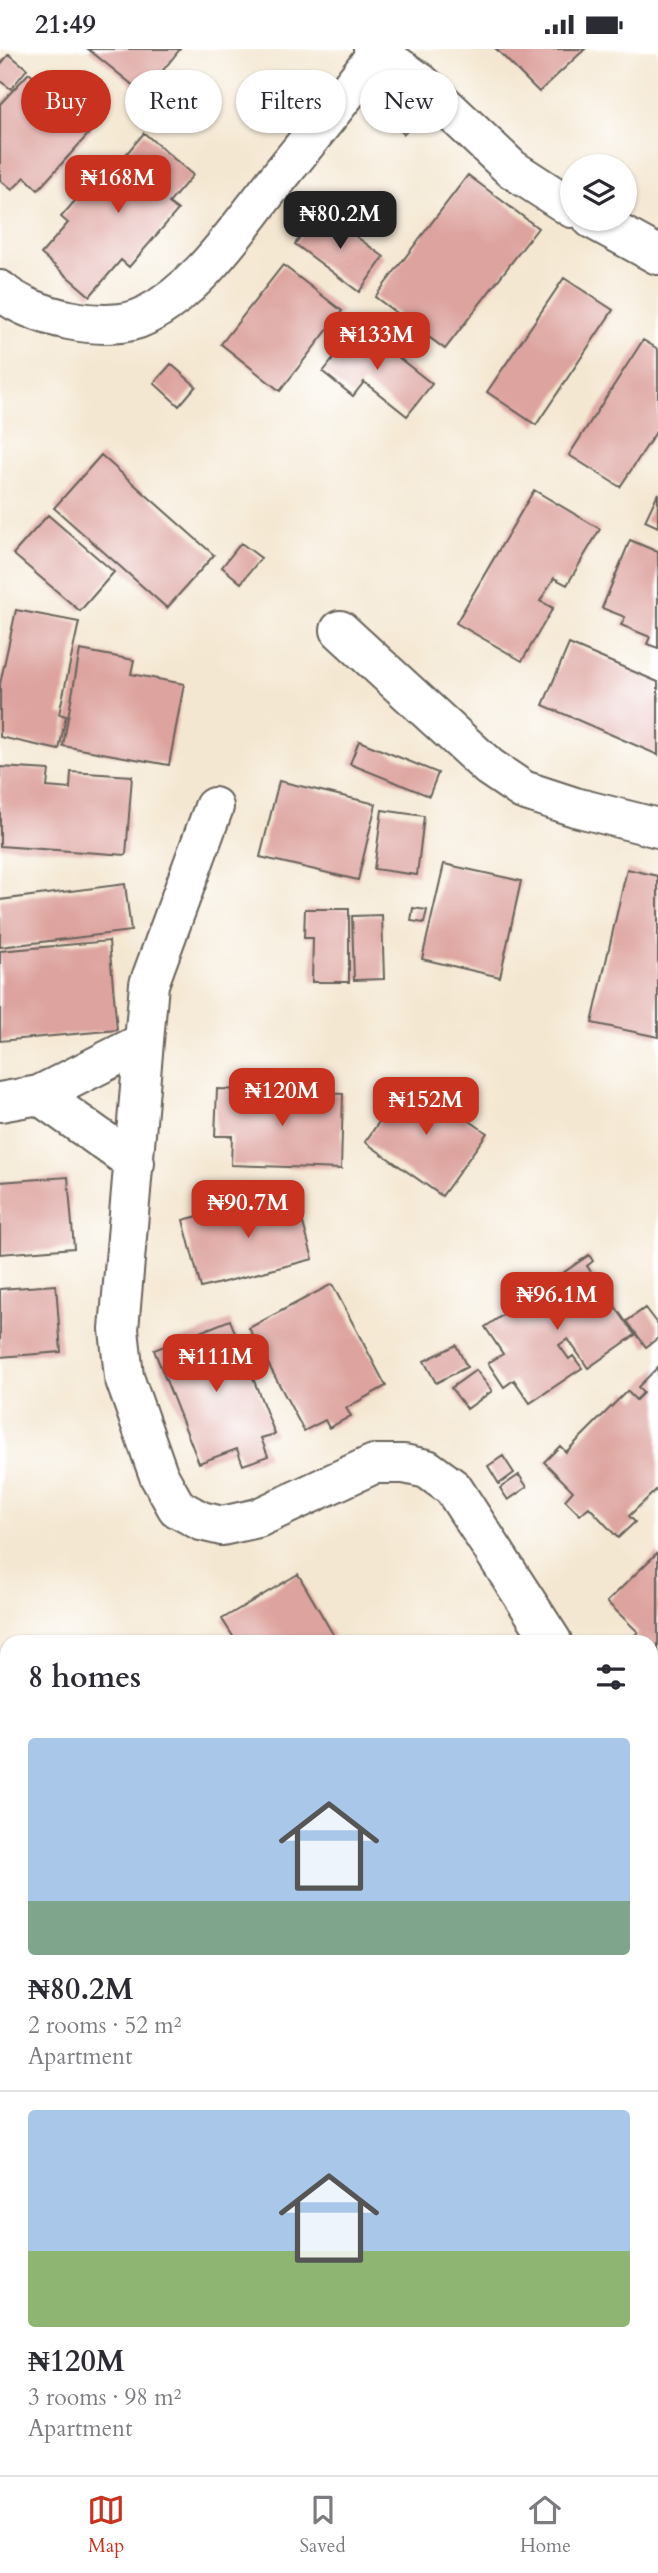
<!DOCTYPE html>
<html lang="en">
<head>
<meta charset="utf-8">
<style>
	body { margin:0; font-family:Cardo,serif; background:#f2f2f3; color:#2b2b33; height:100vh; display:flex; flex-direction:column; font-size:26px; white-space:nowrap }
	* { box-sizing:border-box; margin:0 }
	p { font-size:23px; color:#7c7c81 }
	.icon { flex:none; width:38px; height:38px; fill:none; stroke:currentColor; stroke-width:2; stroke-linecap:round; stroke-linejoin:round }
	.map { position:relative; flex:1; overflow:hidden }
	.sheet { position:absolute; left:0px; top:1586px; width:658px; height:842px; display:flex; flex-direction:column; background:#fff; border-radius:21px 21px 0 0; box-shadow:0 2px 5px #0004 }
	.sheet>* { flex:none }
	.banner { position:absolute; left:21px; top:21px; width:616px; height:63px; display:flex; gap:14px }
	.buttons { position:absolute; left:560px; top:105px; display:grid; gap:14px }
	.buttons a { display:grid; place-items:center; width:77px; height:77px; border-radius:50%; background:#fff; box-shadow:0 2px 5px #0004; font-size:35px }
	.price { position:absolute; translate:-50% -60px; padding:0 16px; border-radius:14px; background:#c8321e; color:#fff; font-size:23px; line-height:46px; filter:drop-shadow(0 2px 4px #0008) }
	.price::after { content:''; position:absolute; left:50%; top:42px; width:21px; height:16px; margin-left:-10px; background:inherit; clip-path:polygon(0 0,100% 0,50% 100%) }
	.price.on { background:#222; color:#fff }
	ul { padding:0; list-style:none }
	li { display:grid; align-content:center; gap:14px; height:371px; padding:0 28px }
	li+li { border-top:2px solid #e1e1e2 }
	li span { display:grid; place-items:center; height:217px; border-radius:7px; color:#555 }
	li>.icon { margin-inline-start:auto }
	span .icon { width:126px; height:126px; fill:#fffc; stroke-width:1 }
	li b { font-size:30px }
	h2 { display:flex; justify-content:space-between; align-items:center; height:84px; padding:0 28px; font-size:30px }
	.pill { padding:0 24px; border-radius:32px; background:#fff; box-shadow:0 2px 5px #0004; font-size:24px; line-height:63px }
	.pill.on { background:#c8321e; color:#fff }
	.status { display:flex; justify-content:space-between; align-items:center; height:49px; padding:0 35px; background:#fff; direction:ltr }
	.status svg { height:19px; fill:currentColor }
	.menu { display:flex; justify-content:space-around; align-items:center; height:98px; border-top:2px solid #e1e1e2; background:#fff; font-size:19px; color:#7c7c81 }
	.menu a { display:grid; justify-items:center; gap:4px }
	.menu .on { color:#c8321e }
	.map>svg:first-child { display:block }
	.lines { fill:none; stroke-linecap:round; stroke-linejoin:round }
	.stream { stroke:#6bbce7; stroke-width:12 }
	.building { fill:#dda39e }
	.street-casing { stroke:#68635b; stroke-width:42 }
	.street { stroke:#fff; stroke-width:38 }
</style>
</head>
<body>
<div class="status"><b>21:49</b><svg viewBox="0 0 49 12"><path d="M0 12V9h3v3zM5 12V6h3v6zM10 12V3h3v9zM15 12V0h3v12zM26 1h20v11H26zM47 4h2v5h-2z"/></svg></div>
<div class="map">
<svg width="658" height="2426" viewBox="0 0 658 2426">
	<rect width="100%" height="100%" fill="#fff"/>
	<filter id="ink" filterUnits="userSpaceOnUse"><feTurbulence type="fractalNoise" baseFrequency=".0143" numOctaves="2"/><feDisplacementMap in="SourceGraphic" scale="14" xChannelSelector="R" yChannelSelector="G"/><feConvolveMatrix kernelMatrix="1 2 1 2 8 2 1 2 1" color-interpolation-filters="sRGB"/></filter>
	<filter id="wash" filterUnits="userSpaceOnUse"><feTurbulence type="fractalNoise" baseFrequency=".00686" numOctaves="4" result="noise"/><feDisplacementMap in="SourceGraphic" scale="28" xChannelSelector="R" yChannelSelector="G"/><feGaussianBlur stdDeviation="1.57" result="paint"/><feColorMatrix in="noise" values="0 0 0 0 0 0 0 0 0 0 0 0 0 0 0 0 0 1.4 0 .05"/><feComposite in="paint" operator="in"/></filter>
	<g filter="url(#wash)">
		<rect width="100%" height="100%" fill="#f4e7d1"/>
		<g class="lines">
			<path class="stream" d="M0,2423L2,2426"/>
		</g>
		<g id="blocks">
			<path class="building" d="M88,0H180L144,45Z
				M496,0H585L539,43Z
				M9,5L27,20L11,40L0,32V16Z
				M29,24L92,81L38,141L25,128L12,141L0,131V55Z
				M393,36L424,64L404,85L374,57Z
				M144,84L193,126L169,154L178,161L129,218L121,211L90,247L41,205L68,174L61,168L110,111L117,116Z
				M468,126L538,179L445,300L375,248Z
				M320,161L384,208L359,243L295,195Z
				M283,216L342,262L280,342L221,295Z
				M564,229L613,261L536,376L487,343Z
				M359,277L432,335L407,367L364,333L353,347L323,323Z
				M643,291L658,300V380L620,438L569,406Z
				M171,315L196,337L179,357L154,334Z
				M101,406L214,506L167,559L54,459Z
				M534,441L600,480L567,536L554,529L540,552L553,559L522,612L456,574Z
				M658,444V478L645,472Z
				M48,466L114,523L80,562L13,505Z
				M630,491L658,503V599L647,595L650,588L621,576L625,568L602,559Z
				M241,494L261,509L241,534L222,518Z
				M16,561L79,573L59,665L66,667L59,701L0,688V635Z
				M569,595L658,633V706L543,656Z
				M80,601L134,611L131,625L184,635L169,716L63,697Z
				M359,692L438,724L429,747L350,715Z
				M0,718L49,721L47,738L70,740L71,723L132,727L126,806L0,797Z
				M279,732L376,755L358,831L260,808Z
				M382,761L424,767L417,826L374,820Z
				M444,815L521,832L500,928L422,910Z
				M627,820L658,827V988L592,974Z
				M125,835L131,882L0,898V851Z
				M413,859L427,861L424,874L411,872Z
				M305,860H349V933H312L313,889H304Z
				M382,866L384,930L354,931L352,867Z
				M109,892L117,981L0,992V902Z
				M409,1030L487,1084L442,1147L365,1093Z
				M217,1040L343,1045L341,1120L231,1116L232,1087H215Z
				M68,1128L74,1199L0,1205V1133Z
				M294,1142L313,1210L201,1239L183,1171Z
				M589,1206L593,1212L587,1217L635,1286L588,1319L568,1290L559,1296L569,1310L573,1307L582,1319L530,1354L514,1331L504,1338L488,1314L503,1305L485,1278L546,1237L550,1245L556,1241L550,1233Z
				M332,1235L386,1337L346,1359L351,1367L329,1379L325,1371L304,1382L249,1279Z
				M56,1236L61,1303L0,1308V1240Z
				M645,1259L658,1276V1289L646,1298L627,1272Z
				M230,1271L275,1385L261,1389L268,1407L243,1416L237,1400L199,1414L154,1301Z
				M456,1296L467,1318L436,1334L424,1312Z
				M658,1318V1439L629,1467L635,1473L618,1489L589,1458L580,1466L565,1451L573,1442L544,1413L560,1397L566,1403L627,1342L636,1351L643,1344L638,1338Z
				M476,1321L492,1342L467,1360L451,1339Z
				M503,1407L514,1424L499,1435L488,1417Z
				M519,1426L527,1438L508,1451L500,1439Z
				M658,1503V1611L651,1604V1592H640L634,1587L638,1583L607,1553Z
				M298,1525L334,1587L324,1592H236L222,1570Z
				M651,1770L658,1775V1789L651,1800Z
				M651,2049L658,2055L651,2067Z
				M7,2129V2192L0,2184V2134Z
				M137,2420H234L238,2426H141Z"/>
		</g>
	</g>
	<g filter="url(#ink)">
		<use href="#blocks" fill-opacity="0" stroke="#68635b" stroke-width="2"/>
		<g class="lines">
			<defs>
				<path id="street" d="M373,0L421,34L512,120L572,159
					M592,170L658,206
					M0,241C29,268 109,286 145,267C198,240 235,183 271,138C307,93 343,50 377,4
					M340,581L489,718L523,741L575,758L658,779
					M214,758L149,935L119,1280L124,1328L159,1427L177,1459L201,1472L222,1477L258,1469L374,1415H404L427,1420L453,1439L552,1592
					M39,1046L135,1114
					M0,1053L39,1046L144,993
					M651,1694L658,1698
					M651,1908L658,1891
					M651,2259L658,2263
					M458,2420L466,2426"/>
			</defs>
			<use href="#street" class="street-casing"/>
			<use href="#street" class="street"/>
		</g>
	</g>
</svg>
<div class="buttons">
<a><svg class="icon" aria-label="layers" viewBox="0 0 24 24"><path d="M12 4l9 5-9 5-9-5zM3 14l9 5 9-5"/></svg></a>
</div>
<b class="price" style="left:118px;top:166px">₦168M</b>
<b class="price on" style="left:340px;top:202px">₦80.2M</b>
<b class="price" style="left:377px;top:323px">₦133M</b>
<b class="price" style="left:282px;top:1079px">₦120M</b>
<b class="price" style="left:426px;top:1088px">₦152M</b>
<b class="price" style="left:248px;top:1191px">₦90.7M</b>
<b class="price" style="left:557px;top:1283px">₦96.1M</b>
<b class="price" style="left:216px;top:1345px">₦111M</b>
<div class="banner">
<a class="pill on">Buy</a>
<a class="pill">Rent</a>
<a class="pill">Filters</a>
<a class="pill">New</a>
</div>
<section class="sheet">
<h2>8 homes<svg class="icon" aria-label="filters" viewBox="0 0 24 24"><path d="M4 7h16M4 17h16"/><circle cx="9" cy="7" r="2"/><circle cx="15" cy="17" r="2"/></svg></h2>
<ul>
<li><span style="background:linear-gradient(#a9c7e8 75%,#7fa58c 0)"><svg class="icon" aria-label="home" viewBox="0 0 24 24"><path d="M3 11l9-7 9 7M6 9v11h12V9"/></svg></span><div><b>₦80.2M</b><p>2 rooms · 52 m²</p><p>Apartment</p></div></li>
<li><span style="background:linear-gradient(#a9c7e8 65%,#8fb573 0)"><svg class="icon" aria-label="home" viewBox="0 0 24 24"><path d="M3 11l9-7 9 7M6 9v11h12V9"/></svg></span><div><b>₦120M</b><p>3 rooms · 98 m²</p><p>Apartment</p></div></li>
</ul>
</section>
</div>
<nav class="menu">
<a class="on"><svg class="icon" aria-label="map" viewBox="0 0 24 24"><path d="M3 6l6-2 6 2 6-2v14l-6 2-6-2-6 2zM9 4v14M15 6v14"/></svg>Map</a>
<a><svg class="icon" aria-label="saved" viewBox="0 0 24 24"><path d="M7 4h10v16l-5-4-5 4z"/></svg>Saved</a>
<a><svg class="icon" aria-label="home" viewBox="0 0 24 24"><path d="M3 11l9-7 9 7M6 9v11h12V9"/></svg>Home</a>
</nav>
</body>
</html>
